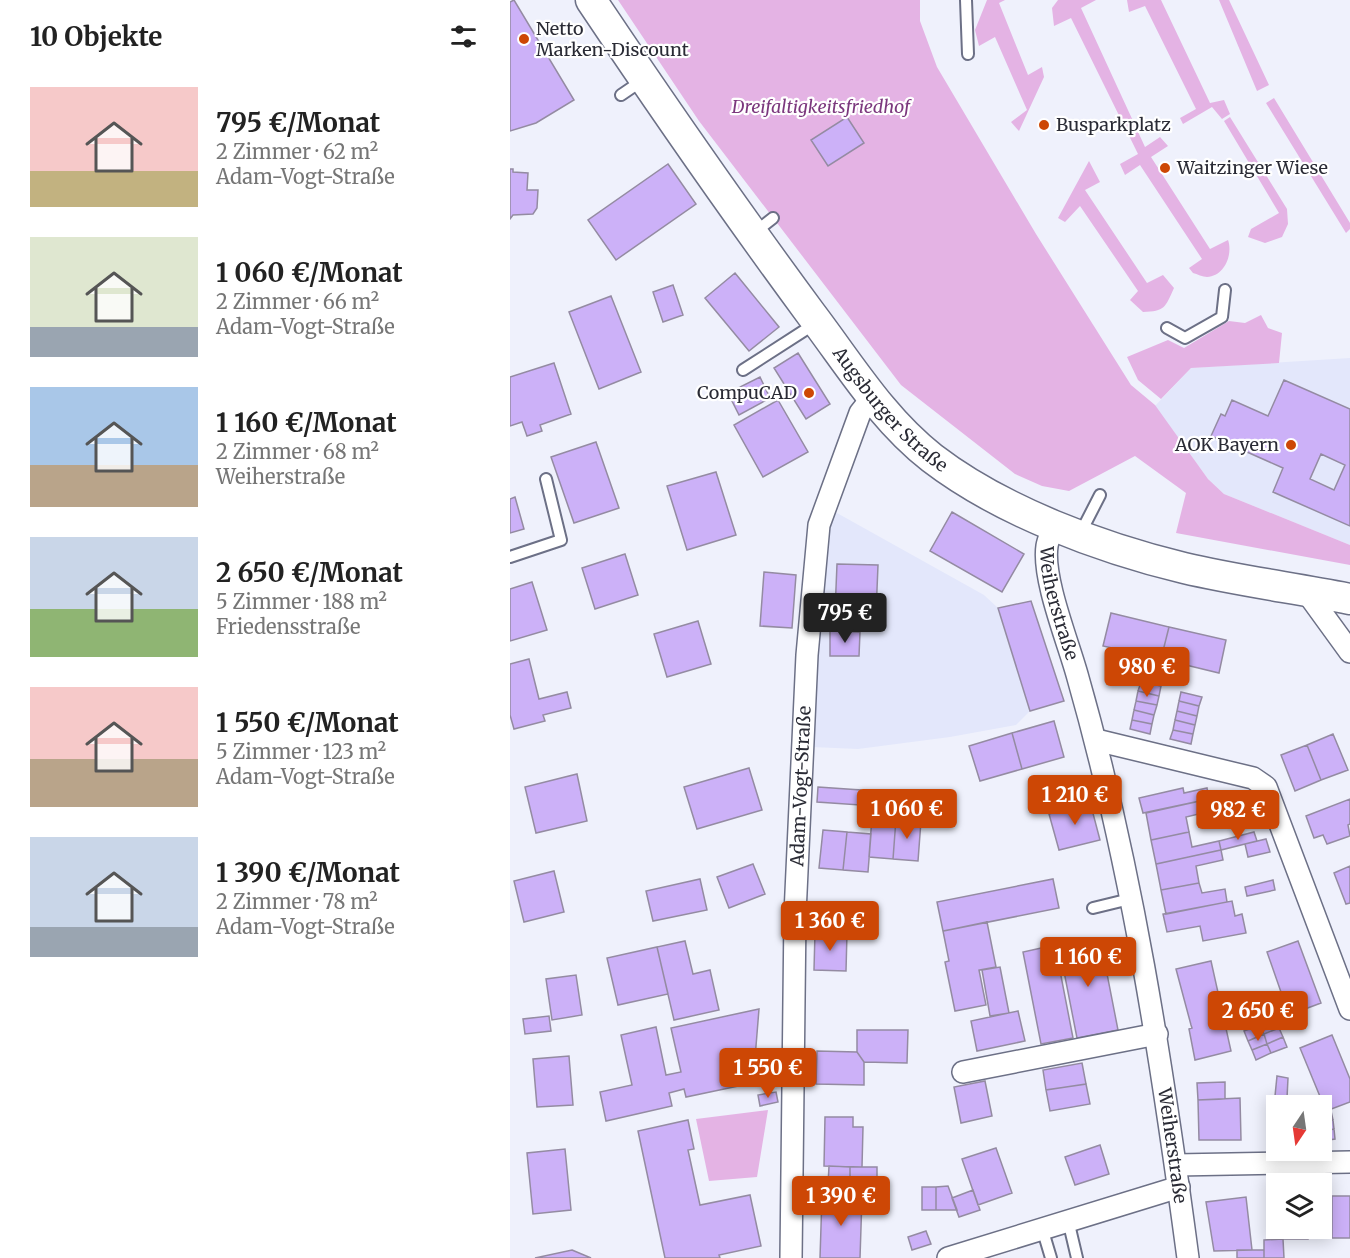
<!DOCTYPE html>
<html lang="de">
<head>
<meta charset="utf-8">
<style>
	body { margin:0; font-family:Merriweather,serif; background:#f2f2f2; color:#222; height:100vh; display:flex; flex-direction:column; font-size:22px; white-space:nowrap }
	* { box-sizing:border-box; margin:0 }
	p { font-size:20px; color:#767676 }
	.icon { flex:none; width:33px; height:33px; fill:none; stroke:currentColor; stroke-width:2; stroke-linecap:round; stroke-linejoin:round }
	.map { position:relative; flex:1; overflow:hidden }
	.sheet { display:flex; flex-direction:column; background:#fff; width:510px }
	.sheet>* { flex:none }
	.needle { width:39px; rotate:193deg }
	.controls { position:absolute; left:756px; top:1095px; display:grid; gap:12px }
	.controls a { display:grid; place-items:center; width:66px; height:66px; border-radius:0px; background:#fff; box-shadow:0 3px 15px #0003; font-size:30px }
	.price { position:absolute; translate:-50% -51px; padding:0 14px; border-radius:6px; background:#cd4705; color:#fff; font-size:20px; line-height:39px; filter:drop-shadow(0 2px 3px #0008) }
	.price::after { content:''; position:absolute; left:50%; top:36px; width:18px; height:14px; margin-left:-9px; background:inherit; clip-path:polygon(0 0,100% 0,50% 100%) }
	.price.current { background:#222; color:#fff }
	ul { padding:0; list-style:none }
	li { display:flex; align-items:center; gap:18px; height:150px; padding:0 30px }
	li span { display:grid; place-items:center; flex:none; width:168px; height:120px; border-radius:0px; color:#555 }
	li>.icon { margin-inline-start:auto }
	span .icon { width:72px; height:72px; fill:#fffc; stroke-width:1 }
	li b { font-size:26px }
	h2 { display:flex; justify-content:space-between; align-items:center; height:72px; padding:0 30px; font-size:26px }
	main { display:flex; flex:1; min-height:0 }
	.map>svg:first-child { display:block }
	.built { fill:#e3e7fb }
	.green { fill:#e4b3e4 }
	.building { fill:#ccb1f8; stroke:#948ba2; stroke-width:1.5; fill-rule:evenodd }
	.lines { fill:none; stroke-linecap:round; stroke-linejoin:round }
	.lane-casing { stroke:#6c7086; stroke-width:14 }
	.street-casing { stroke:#6c7086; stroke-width:24 }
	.secondary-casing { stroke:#6c7086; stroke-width:33 }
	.lane { stroke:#fff; stroke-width:10 }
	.street { stroke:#fff; stroke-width:21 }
	.secondary { stroke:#fff; stroke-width:30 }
	.poi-dot { fill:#cd4705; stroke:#fff; stroke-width:2 }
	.labels { text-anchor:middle; stroke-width:4.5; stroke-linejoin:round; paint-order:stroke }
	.poi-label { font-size:18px; fill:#2a2b35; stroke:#fff; text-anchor:start }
	.park-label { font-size:18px; font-style:italic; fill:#7c387e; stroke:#fff }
	.street-label { font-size:18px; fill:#2a2b35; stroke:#fff }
</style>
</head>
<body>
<main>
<section class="sheet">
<h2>10 Objekte<svg class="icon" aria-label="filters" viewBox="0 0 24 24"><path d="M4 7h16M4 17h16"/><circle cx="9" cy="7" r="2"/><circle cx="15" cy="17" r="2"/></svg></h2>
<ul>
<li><span style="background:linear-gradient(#f6c9c9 70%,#c2b280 0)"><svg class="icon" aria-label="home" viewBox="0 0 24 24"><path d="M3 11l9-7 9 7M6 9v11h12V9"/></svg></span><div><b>795 €/Monat</b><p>2 Zimmer · 62 m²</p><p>Adam-Vogt-Straße</p></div></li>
<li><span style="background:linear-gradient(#dfe7d0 75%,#9aa5b1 0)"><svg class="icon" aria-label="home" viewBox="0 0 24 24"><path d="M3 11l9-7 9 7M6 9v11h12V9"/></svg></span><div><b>1 060 €/Monat</b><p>2 Zimmer · 66 m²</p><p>Adam-Vogt-Straße</p></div></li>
<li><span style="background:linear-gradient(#a9c7e8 65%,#b9a48a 0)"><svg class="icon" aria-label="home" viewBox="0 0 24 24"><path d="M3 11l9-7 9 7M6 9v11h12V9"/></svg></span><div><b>1 160 €/Monat</b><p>2 Zimmer · 68 m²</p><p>Weiherstraße</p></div></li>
<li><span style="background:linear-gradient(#c9d6e8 60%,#8fb573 0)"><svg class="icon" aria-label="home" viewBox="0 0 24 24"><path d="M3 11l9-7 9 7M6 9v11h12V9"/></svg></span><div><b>2 650 €/Monat</b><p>5 Zimmer · 188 m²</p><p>Friedensstraße</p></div></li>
<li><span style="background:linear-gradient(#f6c9c9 60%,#b9a48a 0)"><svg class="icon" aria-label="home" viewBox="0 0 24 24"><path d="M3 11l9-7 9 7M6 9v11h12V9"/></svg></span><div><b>1 550 €/Monat</b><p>5 Zimmer · 123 m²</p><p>Adam-Vogt-Straße</p></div></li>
<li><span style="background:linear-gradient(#c9d6e8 75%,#9aa5b1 0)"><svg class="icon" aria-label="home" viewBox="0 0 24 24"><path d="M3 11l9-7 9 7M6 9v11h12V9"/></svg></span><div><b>1 390 €/Monat</b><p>2 Zimmer · 78 m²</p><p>Adam-Vogt-Straße</p></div></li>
</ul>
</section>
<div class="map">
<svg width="840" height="1258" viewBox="0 0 840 1258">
	<rect width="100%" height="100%" fill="#eff1fc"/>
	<path class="built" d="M840,358V545L714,494L698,479L645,406L681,368Z
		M318,508L474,595L488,608L520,711L506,725L440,737L348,749L302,747Z"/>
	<path class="green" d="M108,0H410V21L427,67L526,234L621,385L645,405L698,479L714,494L840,545V565L666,533L676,493L625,456L559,491L532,486L505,474L391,385L189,121Z
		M477,0H495L489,3L518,75L532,67L534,77L509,131L501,122L517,110L485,37L469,46L465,30Z
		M548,0H586L571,8L635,147L650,137L658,146L641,157L700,249L718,240C723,254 715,276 697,277C693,277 687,274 683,273L679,268L692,259L630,165L615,175L610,164L628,154L561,18L544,26L542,8Z
		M617,0H651L700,103L714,100L720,114L712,119L702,107L673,124L670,118L686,109L635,6L619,12Z
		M709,0H719L759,85L747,91Z
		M764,98L840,223V229L836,233L756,103Z
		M720,117L777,209L778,224L772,237L755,243L738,237L741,229L769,213L714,121Z
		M579,161L590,182L575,190L637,283L653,275L664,288C655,308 655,311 633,312L620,300L628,291L570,206L555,222L548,218Z
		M751,315L758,328L772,333L769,363L681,368L651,399L628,380L617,357L658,340L674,348L719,321L735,323Z
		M258,1110L247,1177L199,1181L186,1119Z"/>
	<path class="building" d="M4,0L64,100L26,123L0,131V2Z
		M337,117L354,143L318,166L301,140Z
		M158,164L186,204L106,260L78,220Z
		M0,169H3V172L18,173L17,190H28L27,208L23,214L3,215L0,219Z
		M225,273L269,327L239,351L195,298Z
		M163,285L173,315L153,322L143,292Z
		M101,296L131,372L89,389L59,312Z
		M288,353L320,404L296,419L264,368Z
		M44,363L61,414L30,425L32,431L17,436L12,422L0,426V377Z
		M250,377L260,398L229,415L218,393Z
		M774,380L840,409V526L763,492L773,468L701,436L711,414L715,416L722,400L758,416ZM811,454L835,465L824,490L800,479Z
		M268,400L298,452L253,477L224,425Z
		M86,442L109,508L64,523L41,457Z
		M206,472L226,535L177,550L157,486Z
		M5,497L14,529L0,533V499Z
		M442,512L514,554L492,592L420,551Z
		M115,554L128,595L85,609L72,568Z
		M327,564L368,565L366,614L325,612Z
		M254,572L286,575L282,628L250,626Z
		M22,582L37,630L0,641V589Z
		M521,601L554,701L520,711L488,608Z
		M317,611L350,613V632L316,630Z
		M601,613L659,627L651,659L593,646Z
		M188,621L201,664L157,677L144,634Z
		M659,627L716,640L709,673L651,659Z
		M320,631L350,632L349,656H320Z
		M19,659L29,699L57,692L61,708L33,715L35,721L4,729L0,715V664Z
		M631,682L651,686L649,696L628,691Z
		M628,691L649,696L647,705L626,701Z
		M671,692L692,697L689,706L669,701Z
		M626,701L647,705L644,715L624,710Z
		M669,701L689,706L687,716L667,711Z
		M624,710L644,715L642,724L622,720Z
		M667,711L687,716L685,725L665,720Z
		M622,720L642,724L640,734L620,729Z
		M665,720L685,725L683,734L663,730Z
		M544,721L554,757L512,769L502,733Z
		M663,730L683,734L681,744L660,739Z
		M502,733L512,769L470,781L459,746Z
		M823,734L838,770L811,780L797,745Z
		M797,745L811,780L785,791L771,755Z
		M239,768L252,810L187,829L174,787Z
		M67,774L77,821L26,833L15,787Z
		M308,787L351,790L350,805L307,802Z
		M673,788L674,793L697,788L699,799L633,813L629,798Z
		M724,795L726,806L701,811L699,799Z
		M699,799L701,811L676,817L679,832L641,840L636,813Z
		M840,799V824L838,825L840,836L817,844L813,835L804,838L796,816Z
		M580,802L590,840L549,850L539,814Z
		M362,817L386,819L383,859L359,857Z
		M386,819L411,821L408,861L383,859Z
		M313,830L337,832L333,870L309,868Z
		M337,832L361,834L358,872L333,870Z
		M679,832L682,847L709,841L711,850L646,864L641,840Z
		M744,832L747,841L711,850L709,841Z
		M756,839L760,852L738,857L735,844Z
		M711,850L713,860L686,866L689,883L651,890L646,864Z
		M243,864L255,894L219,908L207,877Z
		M840,866V903L836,904L824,873Z
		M44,871L54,912L14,922L4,881Z
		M190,879L197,910L143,921L136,891Z
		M543,879L549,908L433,931L427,902Z
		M763,880L765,890L737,896L735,887Z
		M689,883L692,893L715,889L717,902L656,914L651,890Z
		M722,901L725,916L732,914L736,933L693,941L690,926L657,932L653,914Z
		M477,922L486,967L469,970L476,1005L445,1011L435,962L439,961L433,931Z
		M305,932L337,933L336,971L304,970Z
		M590,938L608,1030L567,1038L549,946Z
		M175,941L183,974L200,970L209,1010L164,1020L147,947Z
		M788,941L811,1003L779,1015L757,952Z
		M545,945L563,1038L531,1044L513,952Z
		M147,947L158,994L108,1005L97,958Z
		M701,961L721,1051L685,1060L679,1029L682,1028L681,1025L666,969Z
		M490,967L499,1013L480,1016L472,970Z
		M66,975L72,1015L42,1020L36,979Z
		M249,1009L243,1083L176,1097L174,1089L159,1093L162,1106L96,1121L90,1092L122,1085L111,1035L146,1027L156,1075L171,1072L161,1028Z
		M508,1011L515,1041L467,1051L461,1021Z
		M39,1016L41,1031L15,1034L13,1019Z
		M765,1018L769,1028L754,1034L750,1025Z
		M750,1025L754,1034L738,1041L734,1031Z
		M769,1028L773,1037L757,1044L754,1034Z
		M347,1030H398L397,1063L354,1062L347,1052Z
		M754,1034L757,1044L742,1050L738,1041Z
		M822,1035L840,1079V1102L816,1111L790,1048Z
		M773,1037L777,1047L761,1053L757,1044Z
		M757,1044L761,1053L746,1060L742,1050Z
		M307,1051L347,1052L354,1062V1085L306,1084Z
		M59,1056L63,1105L27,1107L23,1059Z
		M572,1063L576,1084L536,1090L533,1070Z
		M767,1076L778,1078L777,1098L765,1096Z
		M475,1081L482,1116L451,1123L444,1087Z
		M715,1082V1099L688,1100L687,1083Z
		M576,1084L580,1104L540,1111L536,1090Z
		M266,1092L268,1102L250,1106L248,1095Z
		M730,1098L731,1140H689L688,1100Z
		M821,1111L823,1120L812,1122V1113Z
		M315,1117H343V1127H353L352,1167L314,1166Z
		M178,1120L184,1149L178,1150L190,1205L240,1195L251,1246L209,1255L210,1258H155L128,1131Z
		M823,1120L824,1129L812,1132V1122Z
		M824,1129L825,1139L812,1141V1132Z
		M590,1145L599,1174L565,1185L555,1157Z
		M486,1148L502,1193L468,1205L452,1159Z
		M55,1149L61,1210L23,1214L17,1153Z
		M319,1166L340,1167V1185H318Z
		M340,1167H367V1186L340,1185Z
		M438,1186L447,1210H426V1187Z
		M412,1187H426V1210H412Z
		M463,1190L470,1210L449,1217L442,1198Z
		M312,1196L352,1197L350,1258H310Z
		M822,1196H840V1238H822Z
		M736,1197L742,1250L704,1251L696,1202Z
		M765,1207L766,1228H798V1239H766Z
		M416,1231L421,1244L402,1250L398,1237Z
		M773,1239L774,1258H754V1240Z
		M62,1250L81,1258H25Z
		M727,1250H754V1258H727Z"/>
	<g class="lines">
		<defs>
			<path id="lane" d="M456,0L458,54
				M111,95L133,80
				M245,232L263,218
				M657,328L675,338L712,317L715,290
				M233,370L306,323
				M570,534L590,495
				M0,557L51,540L36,479
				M583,908L620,899
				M558,1220L567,1258
				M532,1228L541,1258"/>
			<g id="street">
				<path id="s1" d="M544,525C542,532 538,539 537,546C532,579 559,644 568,678C622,867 652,1063 678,1258"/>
				<path d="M795,590L840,652"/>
				<path d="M586,740L743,778L756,787L840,1009"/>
				<path d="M453,1072L647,1034"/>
				<path d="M666,1165L840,1162"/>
				<path id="s2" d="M281,1258L285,914L297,655L309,525L350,413L361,399"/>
				<path d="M438,1258L669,1187"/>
			</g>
			<g id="secondary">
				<path id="s3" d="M81,0C152,106 225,211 301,314C339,364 372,419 422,458C491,511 591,548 674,568C729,581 785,588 840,599"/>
			</g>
		</defs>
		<use href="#lane" class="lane-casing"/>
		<use href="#street" class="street-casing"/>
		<use href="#secondary" class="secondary-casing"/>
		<use href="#lane" class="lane"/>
		<use href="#street" class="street"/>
		<use href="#secondary" class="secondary"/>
	</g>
	<g class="poi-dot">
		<circle cx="14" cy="39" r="6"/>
		<circle cx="534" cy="125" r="6"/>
		<circle cx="655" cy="168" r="6"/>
		<circle cx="299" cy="393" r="6"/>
		<circle cx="781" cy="445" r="6"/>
	</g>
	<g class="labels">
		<g class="poi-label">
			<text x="26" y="35">Netto<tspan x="26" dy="21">Marken-Discount</tspan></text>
			<text x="546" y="131">Busparkplatz</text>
			<text x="667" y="174">Waitzinger Wiese</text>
			<text x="287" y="399" text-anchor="end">CompuCAD</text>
			<text x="769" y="451" text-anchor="end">AOK Bayern</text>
		</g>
		<g class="park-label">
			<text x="311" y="113">Dreifaltigkeitsfriedhof</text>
		</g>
		<g class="street-label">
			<text dy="6" stroke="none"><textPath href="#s3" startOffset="508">Augsburger Straße</textPath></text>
			<text dy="6" stroke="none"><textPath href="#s1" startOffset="81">Weiherstraße</textPath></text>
			<text dy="6" stroke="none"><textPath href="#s2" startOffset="472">Adam-Vogt-Straße</textPath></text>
			<text dy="6" stroke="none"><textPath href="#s1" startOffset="636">Weiherstraße</textPath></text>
		</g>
	</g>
</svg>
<div class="controls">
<a><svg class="needle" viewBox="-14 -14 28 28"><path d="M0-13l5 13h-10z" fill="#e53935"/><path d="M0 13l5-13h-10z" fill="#767676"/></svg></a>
<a><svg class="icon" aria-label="layers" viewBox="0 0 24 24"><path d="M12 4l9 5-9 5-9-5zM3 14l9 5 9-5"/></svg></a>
</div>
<b class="price current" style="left:335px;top:644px">795 €</b>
<b class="price" style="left:637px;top:698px">980 €</b>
<b class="price" style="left:565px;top:826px">1 210 €</b>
<b class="price" style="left:397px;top:840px">1 060 €</b>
<b class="price" style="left:728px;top:841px">982 €</b>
<b class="price" style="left:320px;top:952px">1 360 €</b>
<b class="price" style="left:578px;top:988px">1 160 €</b>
<b class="price" style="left:748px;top:1042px">2 650 €</b>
<b class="price" style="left:258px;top:1099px">1 550 €</b>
<b class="price" style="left:331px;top:1227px">1 390 €</b>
</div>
</main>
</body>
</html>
